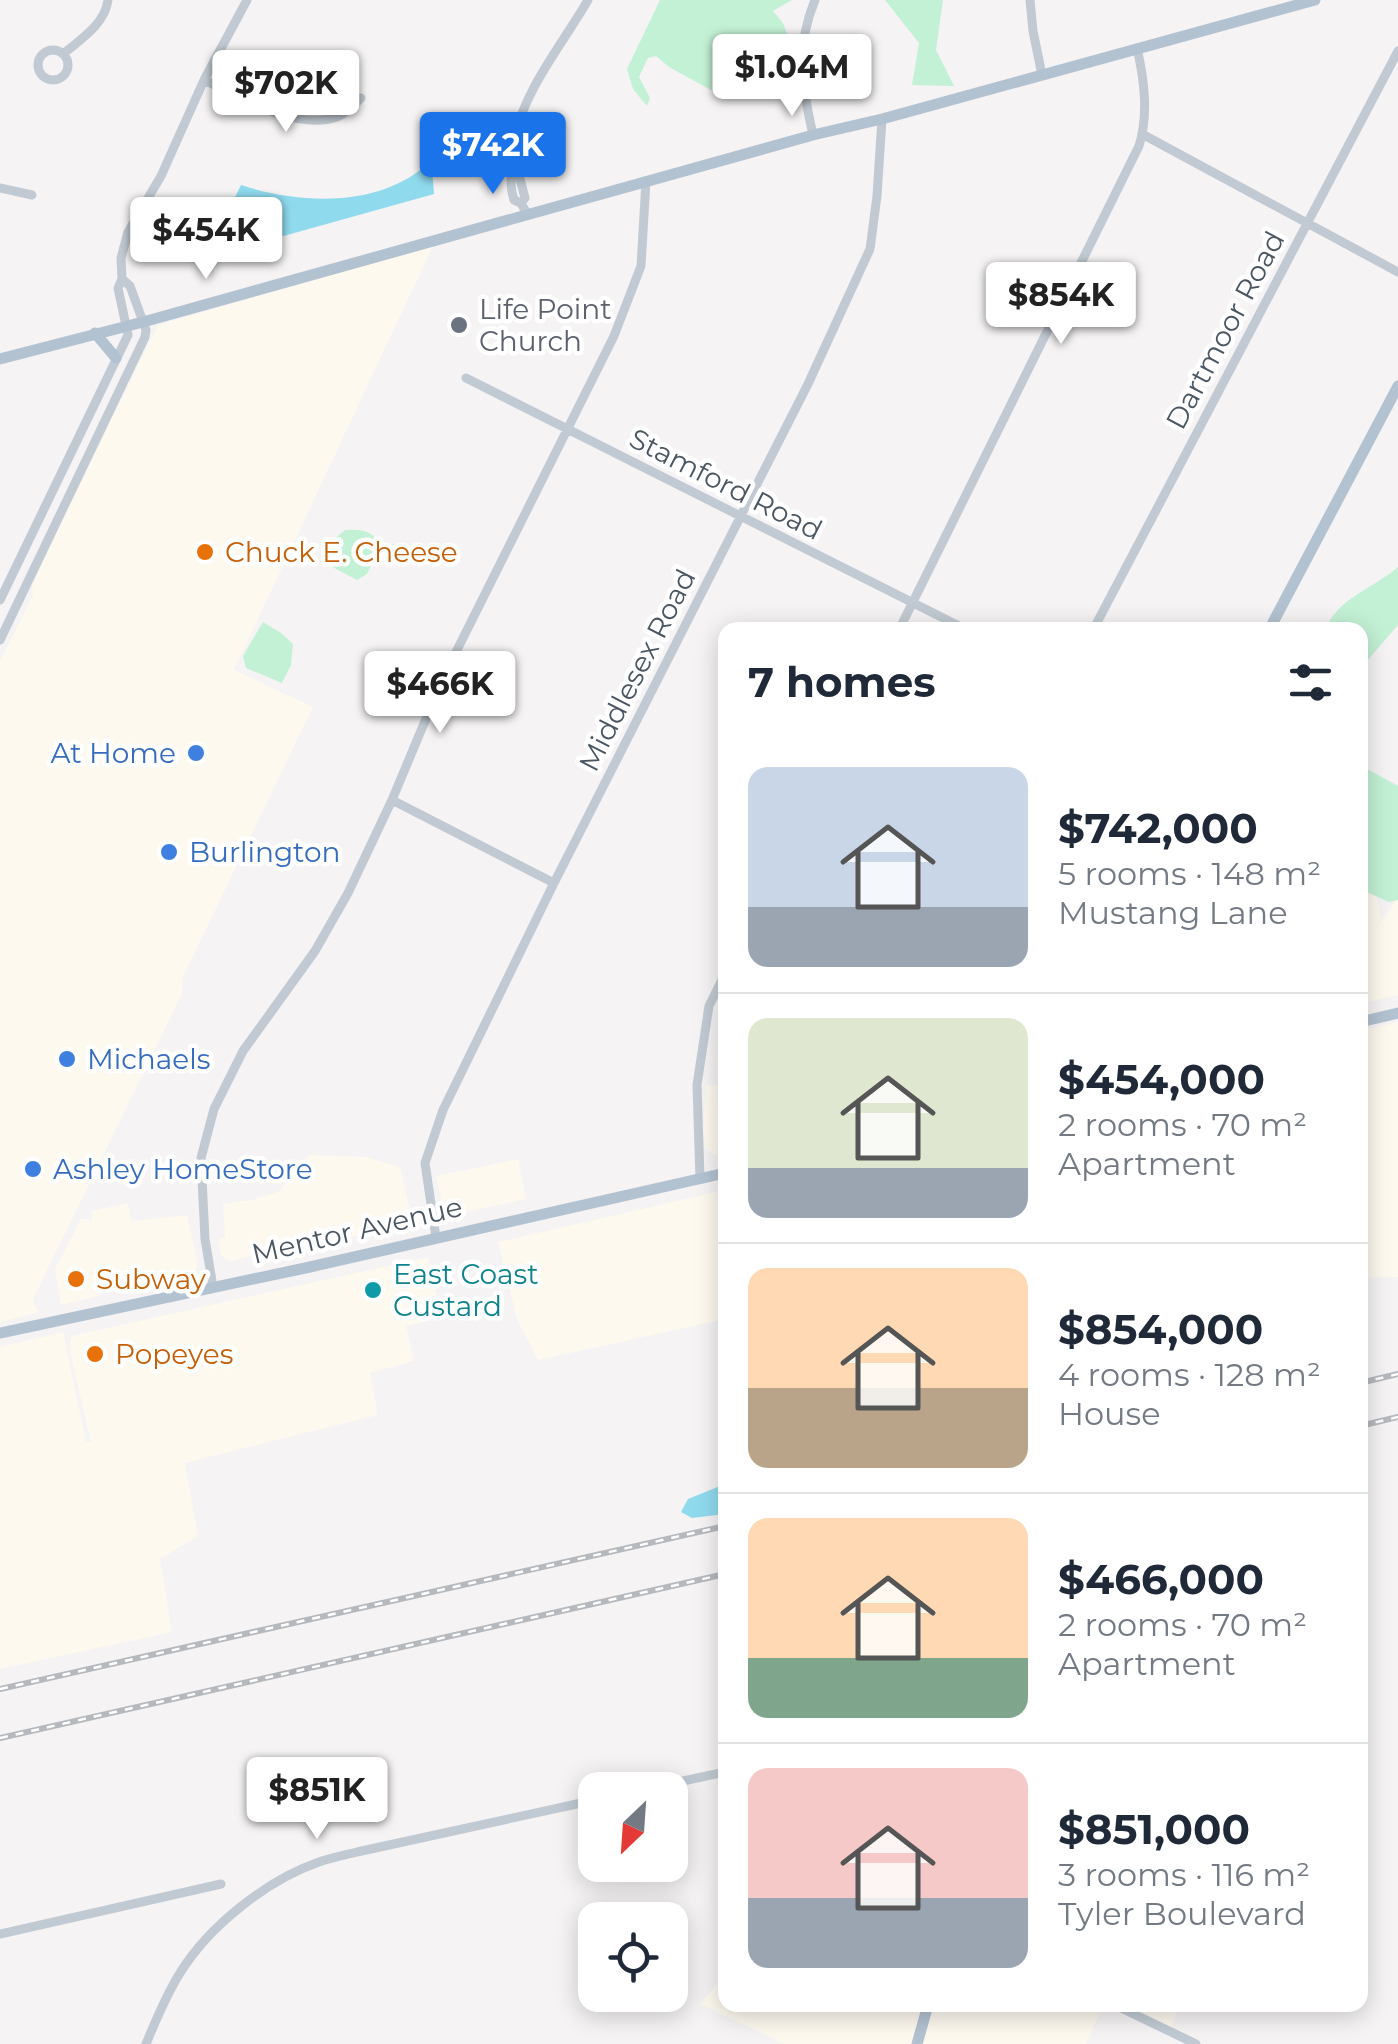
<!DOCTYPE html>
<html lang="en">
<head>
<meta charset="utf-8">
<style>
	body { margin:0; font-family:Montserrat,sans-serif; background:#f2f2f3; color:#1f2937; height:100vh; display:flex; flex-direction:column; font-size:38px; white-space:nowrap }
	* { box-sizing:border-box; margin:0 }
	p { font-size:32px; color:#747a83 }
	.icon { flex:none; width:55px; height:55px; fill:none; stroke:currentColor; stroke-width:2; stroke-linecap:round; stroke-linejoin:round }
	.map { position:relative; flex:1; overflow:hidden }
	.side { position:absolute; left:718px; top:622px; width:650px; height:1390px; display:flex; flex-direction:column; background:#fff; border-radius:20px; box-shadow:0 5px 25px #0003 }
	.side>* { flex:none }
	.needle { width:65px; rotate:205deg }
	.controls { position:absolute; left:578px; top:1772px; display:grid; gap:20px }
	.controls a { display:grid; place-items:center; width:110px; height:110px; border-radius:20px; background:#fff; box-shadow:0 5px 25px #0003; font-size:50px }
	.price { position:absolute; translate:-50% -85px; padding:0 22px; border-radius:10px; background:#fff; color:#222; font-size:32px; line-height:65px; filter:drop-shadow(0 2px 5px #0008) }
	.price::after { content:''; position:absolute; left:50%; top:60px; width:30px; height:22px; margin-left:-15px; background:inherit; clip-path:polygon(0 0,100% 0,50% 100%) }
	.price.active { background:#1a73e8; color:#fff }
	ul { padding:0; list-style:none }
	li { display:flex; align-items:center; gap:30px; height:250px; padding:0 30px }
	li+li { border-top:2px solid #e0e1e3 }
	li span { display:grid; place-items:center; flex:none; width:280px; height:200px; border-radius:20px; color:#555 }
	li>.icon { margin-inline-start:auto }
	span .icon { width:120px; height:120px; fill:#fffc; stroke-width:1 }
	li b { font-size:42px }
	h2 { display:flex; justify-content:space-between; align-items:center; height:120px; padding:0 30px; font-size:42px }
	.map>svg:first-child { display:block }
	.commercial { fill:#fdf9ef }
	.green { fill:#c3f1d5 }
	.water { fill:#90daee }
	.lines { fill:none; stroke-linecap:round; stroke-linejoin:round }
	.minor { stroke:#c1cad2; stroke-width:9 }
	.major { stroke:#b3c2d1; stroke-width:11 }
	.rail-casing { stroke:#b5b8bd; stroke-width:6 }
	.rail { stroke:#fff; stroke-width:2.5; stroke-dasharray:8; stroke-linecap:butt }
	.worship-dot { fill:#6b7280; stroke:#fff; stroke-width:4 }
	.food-dot { fill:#e8710a; stroke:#fff; stroke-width:4 }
	.shop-dot { fill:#3f7fe0; stroke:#fff; stroke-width:4 }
	.culture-dot { fill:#0f9aa8; stroke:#fff; stroke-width:4 }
	.labels { text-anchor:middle; stroke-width:9; stroke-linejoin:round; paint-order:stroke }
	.worship-label { font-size:28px; fill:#5b616d; stroke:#fff; text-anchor:start }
	.street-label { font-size:28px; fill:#4a5661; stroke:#fff }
	.food-label { font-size:28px; fill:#c56008; stroke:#fff; text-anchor:start }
	.shop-label { font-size:28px; fill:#366cbe; stroke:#fff; text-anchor:start }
	.culture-label { font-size:28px; fill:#0d838f; stroke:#fff; text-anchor:start }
</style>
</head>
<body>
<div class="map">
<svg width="1398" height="2044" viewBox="0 0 1398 2044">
	<rect width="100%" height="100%" fill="#f5f3f3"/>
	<path class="commercial" d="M433,246L234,670L313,707L183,977L182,994L33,1299L35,1307L40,1312L0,1322V661L33,596L32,585L66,513L158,325Z
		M1376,894L1381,918L1378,925L1398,898V995L1360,1004V954L1362,949L1360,951V898Z
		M1398,1022V1277L1360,1278V1031Z
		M706,1085H725V1155L719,1157L705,1149L703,1129Z
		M310,1155L366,1157L400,1167L413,1223L313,1246L294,1247L230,1261L221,1255L218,1239L225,1237L223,1204L251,1200L278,1192Z
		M518,1159L526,1199L445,1217L436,1176Z
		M725,1190V1319L538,1360L517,1319L498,1242Z
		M128,1203L132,1221L187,1215L198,1265L192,1275L104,1289L98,1291L99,1296L61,1305L55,1269L81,1219H88L91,1224L92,1211Z
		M428,1257L441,1318L406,1326L414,1361L370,1373L378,1415L185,1463L198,1536L160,1559L172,1632L0,1669V1347L63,1332L86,1442H91L70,1351L71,1336Z
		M725,1975V2005H926L915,2044H785L700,2004Z
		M931,2005H1101L1103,2006L1086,2044H920Z
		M1124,2005H1180L1171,2027Z"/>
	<path class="green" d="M660,0H792L773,11L783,23L796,58L785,76L762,87L711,90L669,67L656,56L648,58L639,77L650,98L647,106L633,89L627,69Z
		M885,0H943L936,50L954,86L912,85L919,43Z
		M345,530C361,529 374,530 380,547L367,574L357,580L323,562L326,546Z
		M1398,567V625L1360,669V630H1326C1335,599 1376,587 1398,567Z
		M263,622L281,633L293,644L291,665L282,683L246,668L243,656Z
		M1360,765L1398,786V900L1389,902L1360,889Z"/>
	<path class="water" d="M426,165L432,169L434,194L219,254L211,251L213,242L241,185C299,204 378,208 426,165Z
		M725,1484V1514L692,1518L681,1512L688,1499Z"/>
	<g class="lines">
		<path class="minor" d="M1030,0L1033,31L1042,75
			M38 65a15 15 0 1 1 30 0a15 15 0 1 1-30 0Z
			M63,54C81,39 105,24 108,0
			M204,80C240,97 296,131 337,117C347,113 354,105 361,98
			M1142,134L1398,272
			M813,135C802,86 795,48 815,0
			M512,171L520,179L525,198L521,203
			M0,188L32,195
			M527,214L521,203L514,200C510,187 511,182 512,170C514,159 512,149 514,139C526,87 562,45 588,0
			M466,378L967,630
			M0,600L128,335L118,288L122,279L121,258L128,232L161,176L204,80L247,0
			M899,630L1139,146C1149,114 1144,79 1137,48
			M1093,630L1398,51
			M0,640L145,337L146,330L130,286L122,279
			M392,800L554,883
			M700,1179L697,1085L709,1006L725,974
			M436,1238L425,1163L443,1110L554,883L808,384L870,249L877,196L882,119
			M213,1287L205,1239L201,1158L214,1109L243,1051L315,951L348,893L392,800L443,678L614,336L641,266L646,181
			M641,1790L725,1772
			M0,1934L221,1884
			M1115,2005L1196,2044
			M146,2044C156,2020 166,1995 180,1973C209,1926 267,1880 319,1862C331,1858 345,1855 357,1852L595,1800"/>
		<path class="major" d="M95,333L116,358
			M0,359L143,322L813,135L882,119L1315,0
			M1269,630L1398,386
			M1360,1022L1398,1013
			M0,1333L310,1267L725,1173
			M917,2044L928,2005"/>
		<defs>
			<path id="rail" d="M1360,1383L1398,1374
				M1360,1426L1398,1417
				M0,1689L725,1526
				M0,1738L725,1574"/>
		</defs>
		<use href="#rail" class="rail-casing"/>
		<use href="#rail" class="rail"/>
	</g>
	<circle class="worship-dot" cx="459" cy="325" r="10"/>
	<g class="food-dot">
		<circle cx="205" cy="552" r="10"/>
		<circle cx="76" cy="1279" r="10"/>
		<circle cx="95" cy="1354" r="10"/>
	</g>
	<g class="shop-dot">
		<circle cx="196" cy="753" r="10"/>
		<circle cx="169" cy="852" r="10"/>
		<circle cx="67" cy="1059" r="10"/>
		<circle cx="33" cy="1169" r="10"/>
	</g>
	<circle class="culture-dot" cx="373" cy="1290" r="10"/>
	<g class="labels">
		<g class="worship-label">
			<text x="479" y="319">Life Point<tspan x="479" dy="32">Church</tspan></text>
		</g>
		<g class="street-label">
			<text transform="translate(1225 330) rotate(-62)" y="10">Dartmoor Road</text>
			<text transform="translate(726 484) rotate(27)" y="10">Stamford Road</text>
			<text transform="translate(637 670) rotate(-63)" y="10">Middlesex Road</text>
			<text transform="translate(357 1230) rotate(-13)" y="10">Mentor Avenue</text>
		</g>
		<g class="food-label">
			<text x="225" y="562">Chuck E. Cheese</text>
			<text x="96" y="1289">Subway</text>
			<text x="115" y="1364">Popeyes</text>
		</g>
		<g class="shop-label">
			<text x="176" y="763" text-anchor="end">At Home</text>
			<text x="189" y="862">Burlington</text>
			<text x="87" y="1069">Michaels</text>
			<text x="53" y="1179">Ashley HomeStore</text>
		</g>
		<g class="culture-label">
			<text x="393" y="1284">East Coast<tspan x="393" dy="32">Custard</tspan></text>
		</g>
	</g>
</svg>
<div class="controls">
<a><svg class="needle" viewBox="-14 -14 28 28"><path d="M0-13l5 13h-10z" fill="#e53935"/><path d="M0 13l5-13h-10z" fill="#747a83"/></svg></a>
<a><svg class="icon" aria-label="locate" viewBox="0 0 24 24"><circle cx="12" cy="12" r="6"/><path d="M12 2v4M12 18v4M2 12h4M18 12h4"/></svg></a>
</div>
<b class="price" style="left:792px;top:119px">$1.04M</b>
<b class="price" style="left:286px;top:135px">$702K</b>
<b class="price active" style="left:493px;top:197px">$742K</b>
<b class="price" style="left:206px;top:282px">$454K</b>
<b class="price" style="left:1061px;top:347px">$854K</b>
<b class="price" style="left:440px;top:736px">$466K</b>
<b class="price" style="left:317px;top:1842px">$851K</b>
<section class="side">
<h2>7 homes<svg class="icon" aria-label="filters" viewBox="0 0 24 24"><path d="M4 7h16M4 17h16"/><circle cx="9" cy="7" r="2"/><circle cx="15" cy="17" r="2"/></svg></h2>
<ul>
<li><span style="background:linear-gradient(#c9d6e8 70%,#9aa5b1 0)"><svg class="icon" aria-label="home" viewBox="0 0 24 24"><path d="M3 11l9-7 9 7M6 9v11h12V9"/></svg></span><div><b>$742,000</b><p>5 rooms · 148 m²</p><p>Mustang Lane</p></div></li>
<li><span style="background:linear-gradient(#dfe7d0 75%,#9aa5b1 0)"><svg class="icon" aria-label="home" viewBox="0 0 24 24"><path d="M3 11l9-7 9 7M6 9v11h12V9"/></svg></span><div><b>$454,000</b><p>2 rooms · 70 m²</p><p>Apartment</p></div></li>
<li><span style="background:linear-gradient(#ffd9b3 60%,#b9a48a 0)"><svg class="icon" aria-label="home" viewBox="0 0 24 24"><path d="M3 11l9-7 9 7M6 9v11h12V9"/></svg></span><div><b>$854,000</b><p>4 rooms · 128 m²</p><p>House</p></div></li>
<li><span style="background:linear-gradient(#ffd9b3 70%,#7fa58c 0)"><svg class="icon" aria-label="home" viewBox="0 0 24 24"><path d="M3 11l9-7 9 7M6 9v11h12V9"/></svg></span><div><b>$466,000</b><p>2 rooms · 70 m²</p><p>Apartment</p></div></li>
<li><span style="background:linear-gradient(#f6c9c9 65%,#9aa5b1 0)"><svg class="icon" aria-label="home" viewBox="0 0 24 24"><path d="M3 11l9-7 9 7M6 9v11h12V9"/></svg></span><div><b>$851,000</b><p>3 rooms · 116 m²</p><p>Tyler Boulevard</p></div></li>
</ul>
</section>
</div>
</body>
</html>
